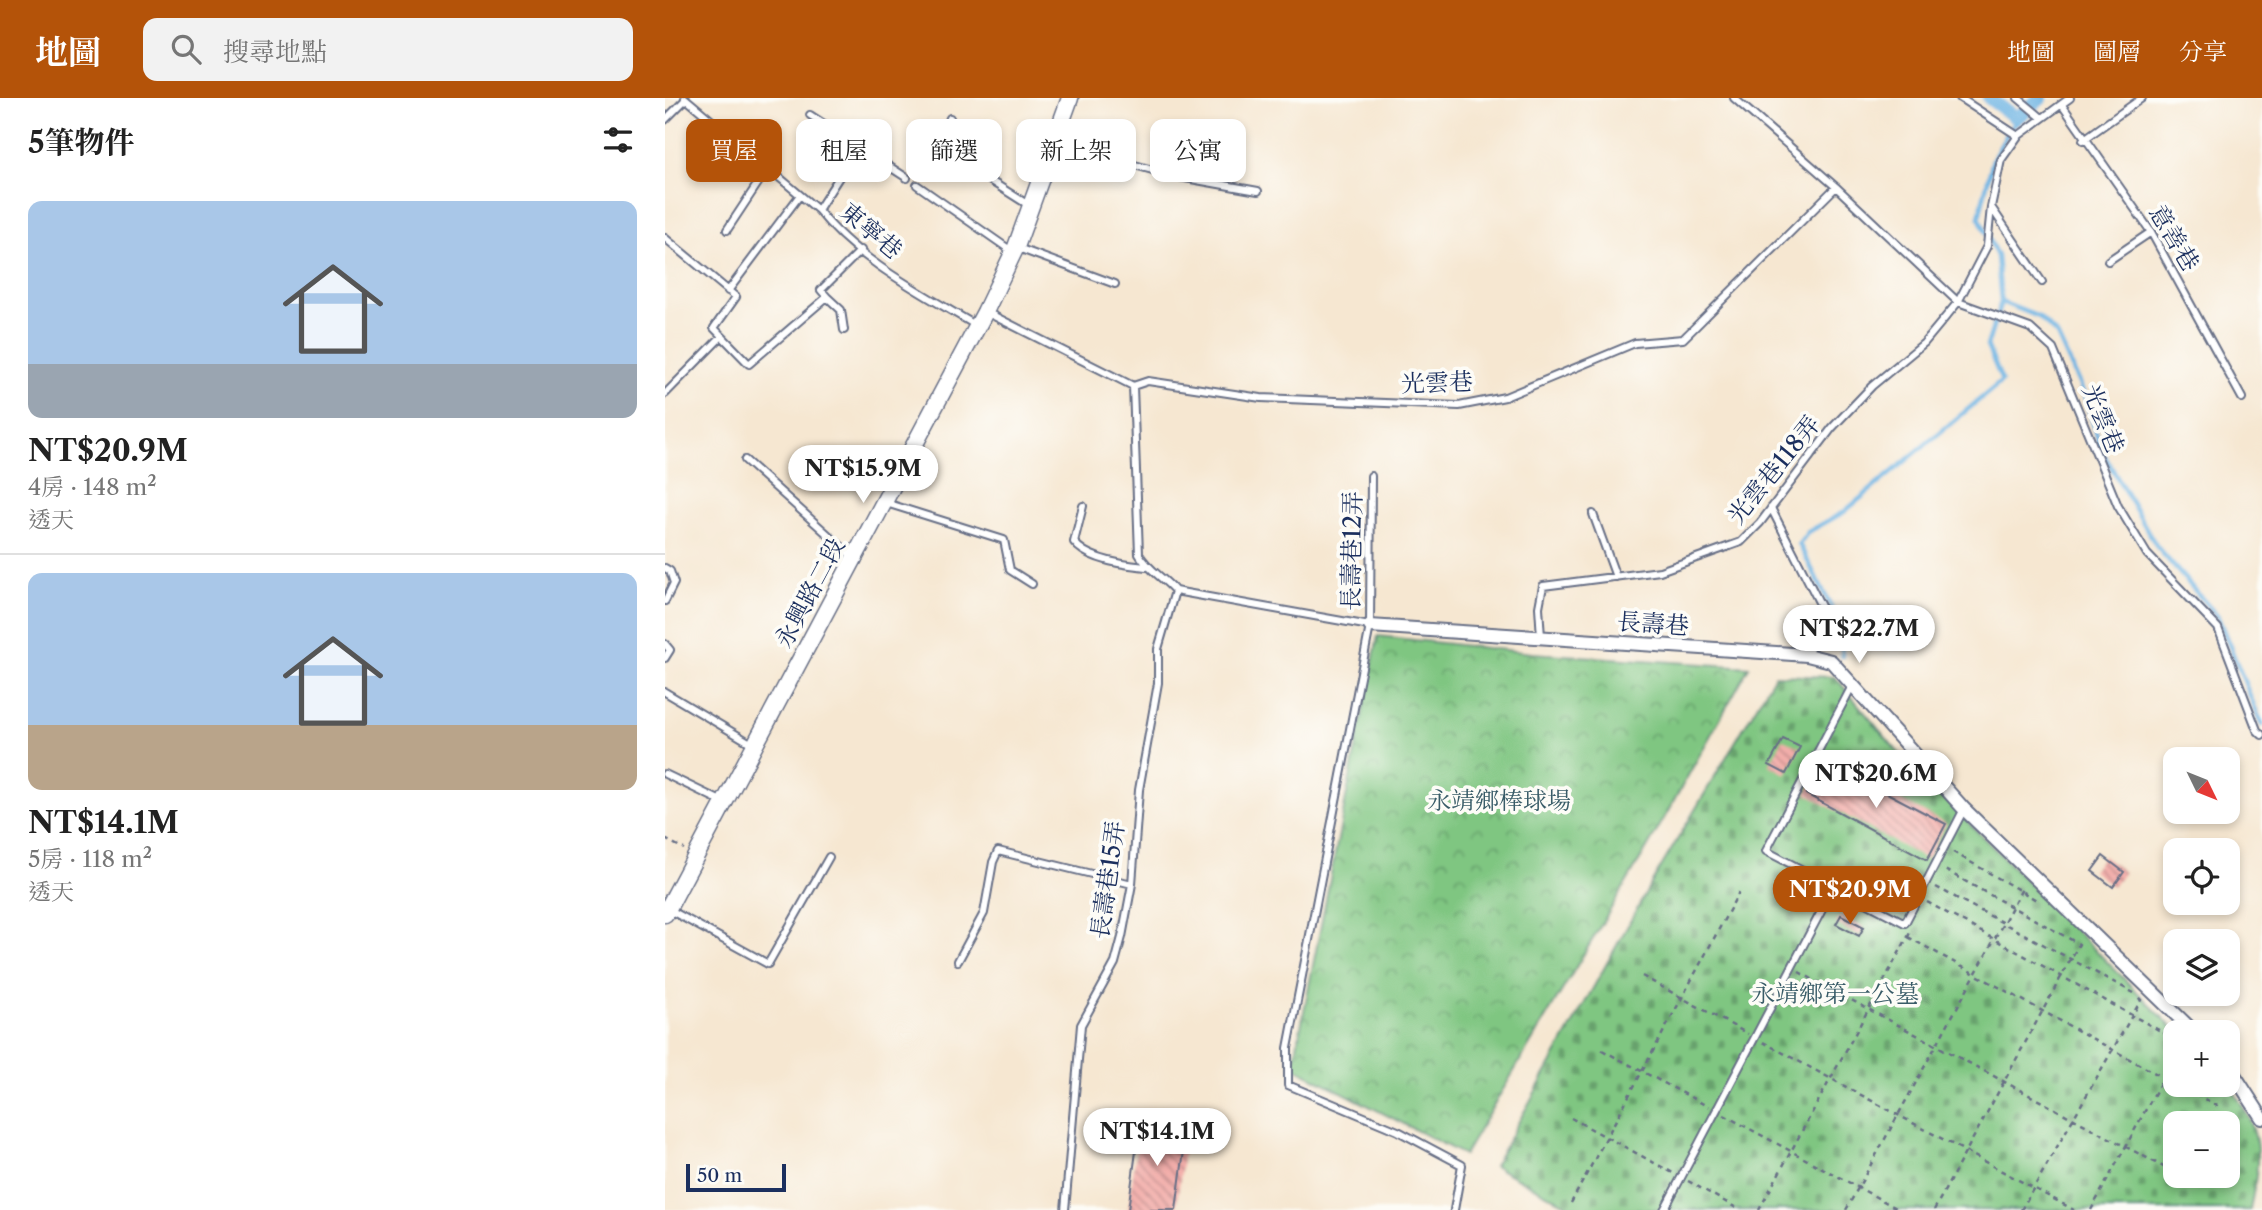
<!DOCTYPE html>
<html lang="zh-TW">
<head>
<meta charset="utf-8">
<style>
	body { margin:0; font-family:"Libre Caslon Text","Noto Serif TC",serif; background:#f2f2f2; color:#222; height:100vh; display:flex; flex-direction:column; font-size:26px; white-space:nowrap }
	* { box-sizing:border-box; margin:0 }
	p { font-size:23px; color:#767676 }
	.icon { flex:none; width:38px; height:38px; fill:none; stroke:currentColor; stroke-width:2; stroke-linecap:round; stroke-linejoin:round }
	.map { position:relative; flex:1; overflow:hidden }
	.side { display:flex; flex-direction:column; background:#fff; width:665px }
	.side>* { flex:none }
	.hud { position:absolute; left:21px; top:21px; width:665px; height:63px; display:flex; gap:14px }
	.needle { width:46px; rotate:133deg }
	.fabs { position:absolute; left:1498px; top:649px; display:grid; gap:14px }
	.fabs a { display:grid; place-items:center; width:77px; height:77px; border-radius:14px; background:#fff; box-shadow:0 4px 10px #0003; font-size:35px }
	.scale { position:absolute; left:21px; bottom:18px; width:100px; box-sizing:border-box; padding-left:7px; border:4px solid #1b2f5e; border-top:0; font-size:19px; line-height:24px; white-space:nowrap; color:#1b2f5e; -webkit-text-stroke:5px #fdfcf7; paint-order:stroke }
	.price { position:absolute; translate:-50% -60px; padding:0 16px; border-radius:24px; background:#fff; color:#222; font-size:23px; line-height:46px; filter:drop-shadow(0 2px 4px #0008) }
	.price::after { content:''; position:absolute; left:50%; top:42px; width:21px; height:16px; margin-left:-10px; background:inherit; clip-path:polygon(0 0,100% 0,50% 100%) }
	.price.current { background:#b45309; color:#fff }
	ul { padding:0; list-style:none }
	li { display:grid; align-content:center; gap:14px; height:371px; padding:0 28px }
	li+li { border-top:2px solid #e0e0e0 }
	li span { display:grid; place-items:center; height:217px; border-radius:14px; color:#555 }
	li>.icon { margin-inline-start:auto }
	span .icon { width:126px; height:126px; fill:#fffc; stroke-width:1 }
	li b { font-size:30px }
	h2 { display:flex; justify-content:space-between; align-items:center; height:84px; padding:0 28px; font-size:30px }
	.tag { padding:0 24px; border-radius:14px; background:#fff; box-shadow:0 4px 10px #0003; font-size:24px; line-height:63px }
	.tag.current { background:#b45309; color:#fff }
	header { display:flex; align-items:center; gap:42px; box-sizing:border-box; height:98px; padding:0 35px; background:#b45309; color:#fff }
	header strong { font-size:33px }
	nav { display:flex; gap:38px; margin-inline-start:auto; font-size:24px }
	.search { width:490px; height:63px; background:#f2f2f2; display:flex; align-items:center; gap:18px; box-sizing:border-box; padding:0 24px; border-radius:14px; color:#767676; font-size:26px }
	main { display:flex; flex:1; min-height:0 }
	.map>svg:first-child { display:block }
	.cemetery { fill:url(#cemetery-stones); stroke:#4d7a70; stroke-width:2; fill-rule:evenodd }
	.park { fill:url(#park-crowns); stroke:#4d7a70; stroke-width:2 }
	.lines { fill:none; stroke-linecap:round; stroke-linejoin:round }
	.stream { stroke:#6cb3e3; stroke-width:4.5 }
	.canal { stroke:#6cb3e3; stroke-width:14 }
	.building { fill:url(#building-back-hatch) }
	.service-casing { stroke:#686f86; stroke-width:10 }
	.minor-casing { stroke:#686f86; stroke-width:16 }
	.tertiary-casing { stroke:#686f86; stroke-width:19 }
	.path { stroke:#686f86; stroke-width:2.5; stroke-dasharray:5 5; stroke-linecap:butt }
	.service { stroke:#fff; stroke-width:6 }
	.minor { stroke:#fff; stroke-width:12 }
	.tertiary { stroke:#fff; stroke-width:16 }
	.labels { text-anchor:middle; stroke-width:7; stroke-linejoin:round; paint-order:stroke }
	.street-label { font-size:24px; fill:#1b2f5e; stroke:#fdfcf7 }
	.park-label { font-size:24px; fill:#395c68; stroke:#fdfcf7 }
</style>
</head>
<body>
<header>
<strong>地圖</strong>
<div class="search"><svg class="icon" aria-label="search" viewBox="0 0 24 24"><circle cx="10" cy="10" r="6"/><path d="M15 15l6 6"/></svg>搜尋地點</div>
<nav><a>地圖</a><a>圖層</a><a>分享</a></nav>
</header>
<main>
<section class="side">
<h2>5筆物件<svg class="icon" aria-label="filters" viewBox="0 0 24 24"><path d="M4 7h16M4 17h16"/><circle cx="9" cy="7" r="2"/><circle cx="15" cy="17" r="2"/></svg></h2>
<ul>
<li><span style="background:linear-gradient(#a9c7e8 75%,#9aa5b1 0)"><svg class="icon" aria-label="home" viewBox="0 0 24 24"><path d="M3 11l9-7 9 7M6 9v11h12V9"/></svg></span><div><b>NT$20.9M</b><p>4房 · 148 m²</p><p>透天</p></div></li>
<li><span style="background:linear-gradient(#a9c7e8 70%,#b9a48a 0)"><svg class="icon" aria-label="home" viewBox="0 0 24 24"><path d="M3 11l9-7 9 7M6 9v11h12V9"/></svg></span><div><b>NT$14.1M</b><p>5房 · 118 m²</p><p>透天</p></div></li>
</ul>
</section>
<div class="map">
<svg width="1597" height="1112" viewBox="0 0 1597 1112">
	<defs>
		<pattern id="cemetery-stones" width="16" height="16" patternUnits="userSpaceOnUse" patternTransform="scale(1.75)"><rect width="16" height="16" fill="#7fc681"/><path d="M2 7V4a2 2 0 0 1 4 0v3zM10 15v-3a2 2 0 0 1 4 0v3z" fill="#67a16d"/></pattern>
		<pattern id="park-crowns" width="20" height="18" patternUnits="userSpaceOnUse" patternTransform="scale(1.75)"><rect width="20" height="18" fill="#7fc681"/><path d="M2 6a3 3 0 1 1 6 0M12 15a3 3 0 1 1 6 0" fill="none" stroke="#67a16d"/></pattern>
		<pattern id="building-back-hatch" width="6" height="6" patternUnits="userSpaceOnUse" patternTransform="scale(1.75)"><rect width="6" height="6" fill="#f3aeaa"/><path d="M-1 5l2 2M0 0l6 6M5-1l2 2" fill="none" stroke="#c48e8e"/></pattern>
	</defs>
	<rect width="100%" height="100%" fill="#fdfcf7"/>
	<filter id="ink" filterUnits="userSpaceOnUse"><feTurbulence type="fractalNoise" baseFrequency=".0143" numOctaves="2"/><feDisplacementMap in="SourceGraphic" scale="14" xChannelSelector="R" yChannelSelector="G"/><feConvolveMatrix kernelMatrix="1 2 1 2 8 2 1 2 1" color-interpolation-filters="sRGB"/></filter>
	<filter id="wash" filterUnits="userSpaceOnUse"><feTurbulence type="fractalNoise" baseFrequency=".00686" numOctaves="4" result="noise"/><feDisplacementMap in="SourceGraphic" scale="28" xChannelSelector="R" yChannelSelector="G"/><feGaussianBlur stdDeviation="1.57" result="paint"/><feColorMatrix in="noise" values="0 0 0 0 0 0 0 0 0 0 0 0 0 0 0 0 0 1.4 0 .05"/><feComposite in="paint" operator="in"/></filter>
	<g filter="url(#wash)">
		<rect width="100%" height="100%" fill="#f6e7d1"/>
		<path class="cemetery" d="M1110,577L1170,579L1232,653L1512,934L1510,987L1563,985C1597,1035 1597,1052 1585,1112H912L829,1068L986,786ZM1510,1026H1563V1078H1510Z"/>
		<path class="park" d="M713,538L867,555L1084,569L988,740L799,1057L628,969Z"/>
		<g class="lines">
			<path class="stream" d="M1351,20L1328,61L1314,119L1332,158L1336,204L1374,219L1392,237L1418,294L1437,353L1492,449L1553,519L1597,627
				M1177,558V530L1134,446L1143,434L1179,414L1337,283L1322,248L1336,204"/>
			<path class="canal" d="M1324,0L1351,20L1376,0"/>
		</g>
		<g id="blocks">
			<path class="building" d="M1118,641L1135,649L1121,676L1104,667Z
				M1159,662L1281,726L1262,762L1141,696Z
				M1438,758L1459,774L1448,789L1427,773Z
				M1117,786L1140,797L1135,807L1112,795Z
				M1176,817L1199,829L1194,838L1171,826Z
				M475,1024L522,1030L511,1112H463Z"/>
		</g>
	</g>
	<g filter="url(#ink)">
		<use href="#blocks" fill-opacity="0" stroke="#686f86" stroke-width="2"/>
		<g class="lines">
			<defs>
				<path id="service" d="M20,0L153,112C193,163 257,195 312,228
					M1295,0L1353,38L1405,0
					M1353,0L1377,20
					M1397,7L1486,134L1577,300
					M145,17L242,80
					M285,20L271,48L365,108
					M0,22L21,1
					M1418,42L1477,0
					M391,45L509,78L593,93
					M252,87L348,154
					M1171,89L1293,204L1365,230L1388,251L1453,408L1482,456L1553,530L1592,632L1597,637
					M1326,109L1377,184
					M153,112L194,48
					M62,132L103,70
					M0,140L71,199L49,230L84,266L162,199L156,192L196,152
					M353,150L450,186
					M1443,163L1486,134
					M63,193L135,97
					M162,199L176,212L179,232
					M321,214L468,288L483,283L596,300L794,308L840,299L970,245L1018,241L1171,89L1069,0
					M468,288L474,456C483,472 498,479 510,493L705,528
					M0,296L56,239
					M80,362L188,459
					M706,378L705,528L623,950V987L733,1033L797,1067L789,1112
					M221,405L339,442L345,472L367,486
					M418,408L409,444C422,462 460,467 481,469
					M1106,410L1160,516L1142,556
					M928,416L951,479
					M0,470L5,473L9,485L0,503
					M876,539L874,509L878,488L995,473L1076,444L1095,425L1167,330L1207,288L1259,245L1293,204L1322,148L1326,109L1336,62L1353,38
					M0,546L5,552L0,560
					M1187,588L1101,753L1240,825L1299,711
					M0,594L89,647
					M0,676L58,704
					M3,811L103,866L164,759
					M293,863L319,815L328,764L333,753L467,786
					M400,1112L416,927L450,865L457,839L467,786L474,692L493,585V551L510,493
					M999,1112L1169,789"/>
				<path id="minor" d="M705,528L1142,557L1166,563L1299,711L1529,934
					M1563,967L1597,1020"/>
				<path id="tertiary" d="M0,816L320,214L351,149L405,0"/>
			</defs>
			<use href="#service" class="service-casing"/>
			<use href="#minor" class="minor-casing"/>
			<use href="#tertiary" class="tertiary-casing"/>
			<path class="path" d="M0,741L19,751
				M1288,754L1373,803
				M1271,789L1469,895
				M1262,804L1510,941
				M1243,839L1510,986
				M1134,874L1510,1075
				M977,878L1083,936
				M1098,944L1409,1112
				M937,952L1044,1009
				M1513,987L1556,1010
				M1059,1017L1235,1112
				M906,1020L1008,1075
				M1515,1078L1519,1080
				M1023,1083L1075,1112
				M906,1105L1074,794
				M1094,1112L1246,833
				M1181,1112L1358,789
				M1269,1112L1414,846L1278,771
				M1356,1112L1476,902L1473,899
				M1426,1112L1510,958"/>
			<use href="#service" class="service"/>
			<use href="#minor" class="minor"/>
			<use href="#tertiary" class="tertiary"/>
		</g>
	</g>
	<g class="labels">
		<g class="street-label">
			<text transform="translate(206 133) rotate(40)" y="8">東寧巷</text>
			<text transform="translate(1509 140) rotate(59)" y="8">意善巷</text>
			<text transform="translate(772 285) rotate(-2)" y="8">光雲巷</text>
			<text transform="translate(1438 321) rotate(68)" y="8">光雲巷</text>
			<text transform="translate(1109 372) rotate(-51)" y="8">光雲巷118弄</text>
			<text transform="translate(687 453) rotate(-89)" y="8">長壽巷12弄</text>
			<text transform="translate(145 495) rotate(-62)" y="8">永興路二段</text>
			<text transform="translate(988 526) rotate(4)" y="8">長壽巷</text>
			<text transform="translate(443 782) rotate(-82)" y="8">長壽巷15弄</text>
		</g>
		<g class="park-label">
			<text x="834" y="711">永靖鄉棒球場</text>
			<text x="1170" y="904">永靖鄉第一公墓</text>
		</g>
	</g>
</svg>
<div class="fabs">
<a><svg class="needle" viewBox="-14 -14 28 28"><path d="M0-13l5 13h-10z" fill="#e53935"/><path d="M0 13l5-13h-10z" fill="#767676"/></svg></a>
<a><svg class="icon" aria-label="locate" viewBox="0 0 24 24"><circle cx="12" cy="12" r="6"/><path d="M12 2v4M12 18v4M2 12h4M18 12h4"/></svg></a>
<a><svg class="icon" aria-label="layers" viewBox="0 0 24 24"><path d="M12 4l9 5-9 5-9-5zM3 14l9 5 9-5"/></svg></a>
<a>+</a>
<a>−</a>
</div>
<div class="scale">50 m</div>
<b class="price" style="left:198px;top:407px">NT$15.9M</b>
<b class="price" style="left:1194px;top:567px">NT$22.7M</b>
<b class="price" style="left:1211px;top:712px">NT$20.6M</b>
<b class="price current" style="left:1185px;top:828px">NT$20.9M</b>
<b class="price" style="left:492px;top:1070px">NT$14.1M</b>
<div class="hud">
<a class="tag current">買屋</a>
<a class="tag">租屋</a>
<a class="tag">篩選</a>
<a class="tag">新上架</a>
<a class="tag">公寓</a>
</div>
</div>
</main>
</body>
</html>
